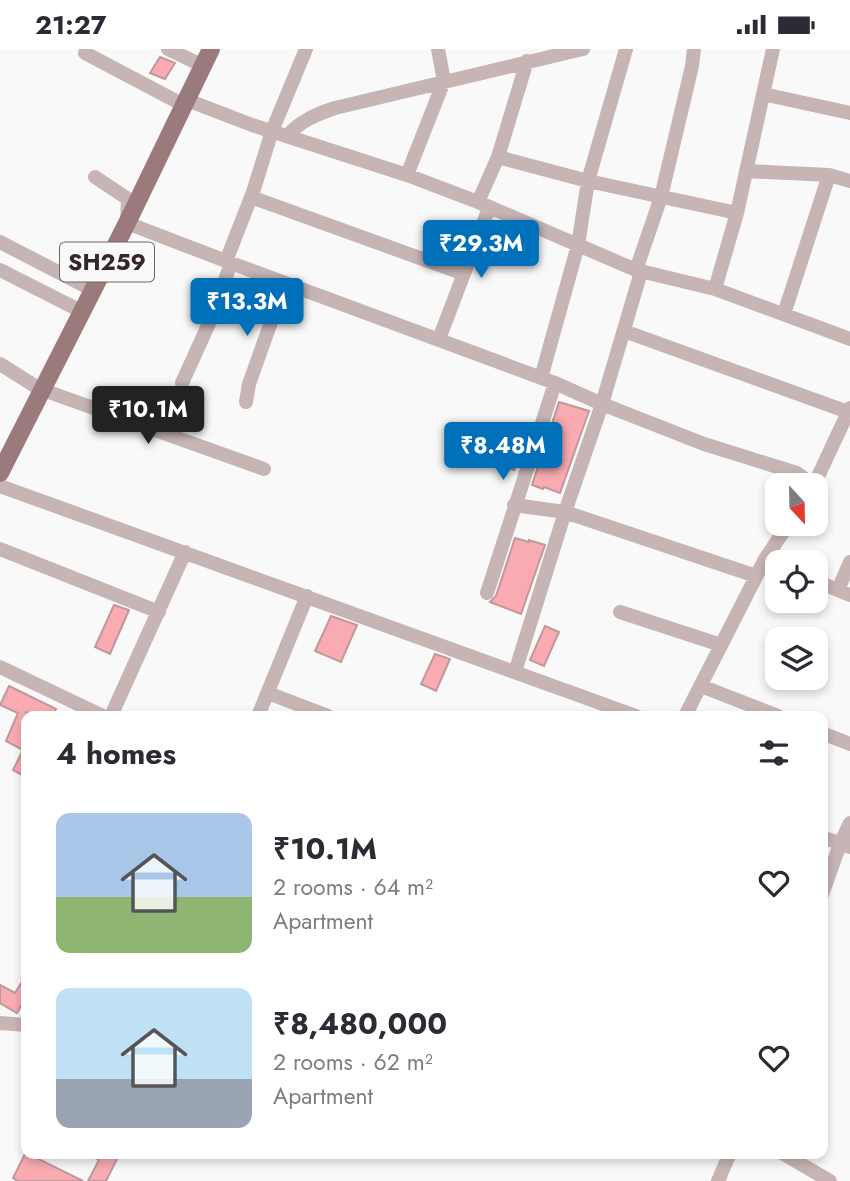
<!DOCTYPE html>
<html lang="en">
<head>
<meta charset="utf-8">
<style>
	body { margin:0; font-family:Jost,sans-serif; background:#f2f2f3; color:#2b2b33; height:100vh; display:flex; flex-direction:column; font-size:26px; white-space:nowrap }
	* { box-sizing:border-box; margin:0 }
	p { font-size:23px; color:#7c7c81 }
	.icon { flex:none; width:38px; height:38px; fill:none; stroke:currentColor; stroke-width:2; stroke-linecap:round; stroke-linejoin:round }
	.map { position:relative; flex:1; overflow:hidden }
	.side { position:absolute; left:21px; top:662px; width:807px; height:448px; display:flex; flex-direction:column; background:#fff; border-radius:14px; box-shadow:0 4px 10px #0003 }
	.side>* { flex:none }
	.needle { width:46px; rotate:158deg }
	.fabs { position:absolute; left:765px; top:424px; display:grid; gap:14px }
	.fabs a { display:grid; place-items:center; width:63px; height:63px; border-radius:14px; background:#fff; box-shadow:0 4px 10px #0003; font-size:35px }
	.price { position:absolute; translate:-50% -60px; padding:0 16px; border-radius:7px; background:#0070bb; color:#fff; font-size:23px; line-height:46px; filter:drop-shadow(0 2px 4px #0008) }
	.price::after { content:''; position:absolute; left:50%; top:42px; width:21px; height:16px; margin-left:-10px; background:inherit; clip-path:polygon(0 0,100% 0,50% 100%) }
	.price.current { background:#222; color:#fff }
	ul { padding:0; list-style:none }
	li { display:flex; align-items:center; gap:21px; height:175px; padding:0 35px }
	li span { display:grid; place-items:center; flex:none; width:196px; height:140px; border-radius:14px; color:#555 }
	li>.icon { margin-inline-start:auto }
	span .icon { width:84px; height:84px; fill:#fffc; stroke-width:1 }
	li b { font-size:30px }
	h2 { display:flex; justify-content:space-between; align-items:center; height:84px; padding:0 35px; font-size:30px }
	.status { display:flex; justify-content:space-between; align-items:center; height:49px; padding:0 35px; background:#fff; direction:ltr }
	.status svg { height:19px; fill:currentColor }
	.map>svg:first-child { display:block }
	.building { fill:#f9abb1; stroke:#c0979a; stroke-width:2 }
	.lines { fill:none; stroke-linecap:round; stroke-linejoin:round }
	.minor { stroke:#c7b4b5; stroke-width:14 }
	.major { stroke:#9b7a7c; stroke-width:18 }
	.labels { text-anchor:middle; stroke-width:5; stroke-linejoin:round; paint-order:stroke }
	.shield { fill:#f9f9f9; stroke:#706566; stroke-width:2 }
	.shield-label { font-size:23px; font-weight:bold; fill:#362627 }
</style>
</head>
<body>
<div class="status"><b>21:27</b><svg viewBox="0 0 49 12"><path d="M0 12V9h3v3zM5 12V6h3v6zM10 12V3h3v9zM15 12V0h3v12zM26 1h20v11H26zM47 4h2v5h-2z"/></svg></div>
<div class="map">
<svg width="850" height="1132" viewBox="0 0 850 1132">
	<rect width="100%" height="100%" fill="#f9f9f9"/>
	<path class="building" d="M160,8L175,14L165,30L150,24Z
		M559,353L589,362L560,444L544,438L543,440L532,436Z
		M514,374L529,379L514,421L499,416Z
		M515,489L529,493V491L545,496L521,565L490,553L496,547Z
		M114,556L129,561L110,605L95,598Z
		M331,567L357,576L341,613L315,602Z
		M545,577L559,583L544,617L530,611Z
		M435,605L450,610L436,642L421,635Z
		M9,637L56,660L53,667H34L26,663V728L13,721L23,701L6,692L18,664L0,656Z
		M26,926V948L17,964L0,954V936L15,944Z
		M26,1103V1104L83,1132H18L13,1129Z
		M87,1104H106L117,1110L106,1132H88L99,1111Z"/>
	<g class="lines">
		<path class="minor" d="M168,0L195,13
			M85,4L176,52
			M763,45L850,64
			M187,51L252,76L407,126L478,153L636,221L715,240L850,290
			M287,87C300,72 317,65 335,59L583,0
			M498,108L588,132L737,164L715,240
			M746,122L829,126L850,132
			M407,126L444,32L438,0
			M95,128L128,150L127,174L231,214L555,334L602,355L704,395L797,424L813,436
			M251,148L464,225
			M478,153L498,108L527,12
			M737,164L773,0
			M0,193L85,237
			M226,212L253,143L272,82L306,0
			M0,221L75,259
			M636,221L661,148L692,17L694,0
			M784,265L829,126
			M624,282L848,363
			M439,290L489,159
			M0,315L35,337
			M541,329L578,196L588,132L626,0
			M182,334L211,270L231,214
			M43,341L264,420
			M246,353L249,335L285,234
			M814,436L850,359
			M0,437L636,667
			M514,456L565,463L756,527
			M0,500L159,563
			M777,515L765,510L789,474
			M816,532L850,546
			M838,541L850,513
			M487,544L555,334
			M620,563L721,596
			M0,618L103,667
			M515,623L565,463L602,355L641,223
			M701,637L778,667
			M268,644L328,667
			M111,667L185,503
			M258,667L307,547
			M685,667L765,510
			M822,684L850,695
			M822,788L850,798
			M822,846L840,795L850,774
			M0,974L26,976
			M782,1104L830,1132
			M718,1132L730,1104"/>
		<path class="major" d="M0,424L127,174L211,0"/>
	</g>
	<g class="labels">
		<rect class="shield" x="60" y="193.5" width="94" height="39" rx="5"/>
		<g class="shield-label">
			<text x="107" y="221">SH259</text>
		</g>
	</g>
</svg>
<div class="fabs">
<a><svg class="needle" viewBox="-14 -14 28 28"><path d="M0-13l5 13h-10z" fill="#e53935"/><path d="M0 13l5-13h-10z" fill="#7c7c81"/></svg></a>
<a><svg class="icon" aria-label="locate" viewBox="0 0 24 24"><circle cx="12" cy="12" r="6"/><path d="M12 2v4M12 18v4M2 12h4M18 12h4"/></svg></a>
<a><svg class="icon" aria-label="layers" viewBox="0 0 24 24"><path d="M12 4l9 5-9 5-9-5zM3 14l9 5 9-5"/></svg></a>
</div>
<b class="price" style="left:481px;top:231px">₹29.3M</b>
<b class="price" style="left:247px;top:289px">₹13.3M</b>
<b class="price current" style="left:148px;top:397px">₹10.1M</b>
<b class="price" style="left:503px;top:433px">₹8.48M</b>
<section class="side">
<h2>4 homes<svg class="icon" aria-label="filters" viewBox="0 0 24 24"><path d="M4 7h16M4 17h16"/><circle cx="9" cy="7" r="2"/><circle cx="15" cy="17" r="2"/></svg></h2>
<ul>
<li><span style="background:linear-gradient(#a9c7e8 60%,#8fb573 0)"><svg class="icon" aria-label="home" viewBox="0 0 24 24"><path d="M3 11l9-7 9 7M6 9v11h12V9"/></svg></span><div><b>₹10.1M</b><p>2 rooms · 64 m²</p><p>Apartment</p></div><svg class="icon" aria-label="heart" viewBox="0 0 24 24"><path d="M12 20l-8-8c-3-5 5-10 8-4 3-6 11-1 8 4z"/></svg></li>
<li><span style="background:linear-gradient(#bfe0f5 65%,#9aa5b1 0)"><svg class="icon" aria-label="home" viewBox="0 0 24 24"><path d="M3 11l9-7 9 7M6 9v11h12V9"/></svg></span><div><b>₹8,480,000</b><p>2 rooms · 62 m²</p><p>Apartment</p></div><svg class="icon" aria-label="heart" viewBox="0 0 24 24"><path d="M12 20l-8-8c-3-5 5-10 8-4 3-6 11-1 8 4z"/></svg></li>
</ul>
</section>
</div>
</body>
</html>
